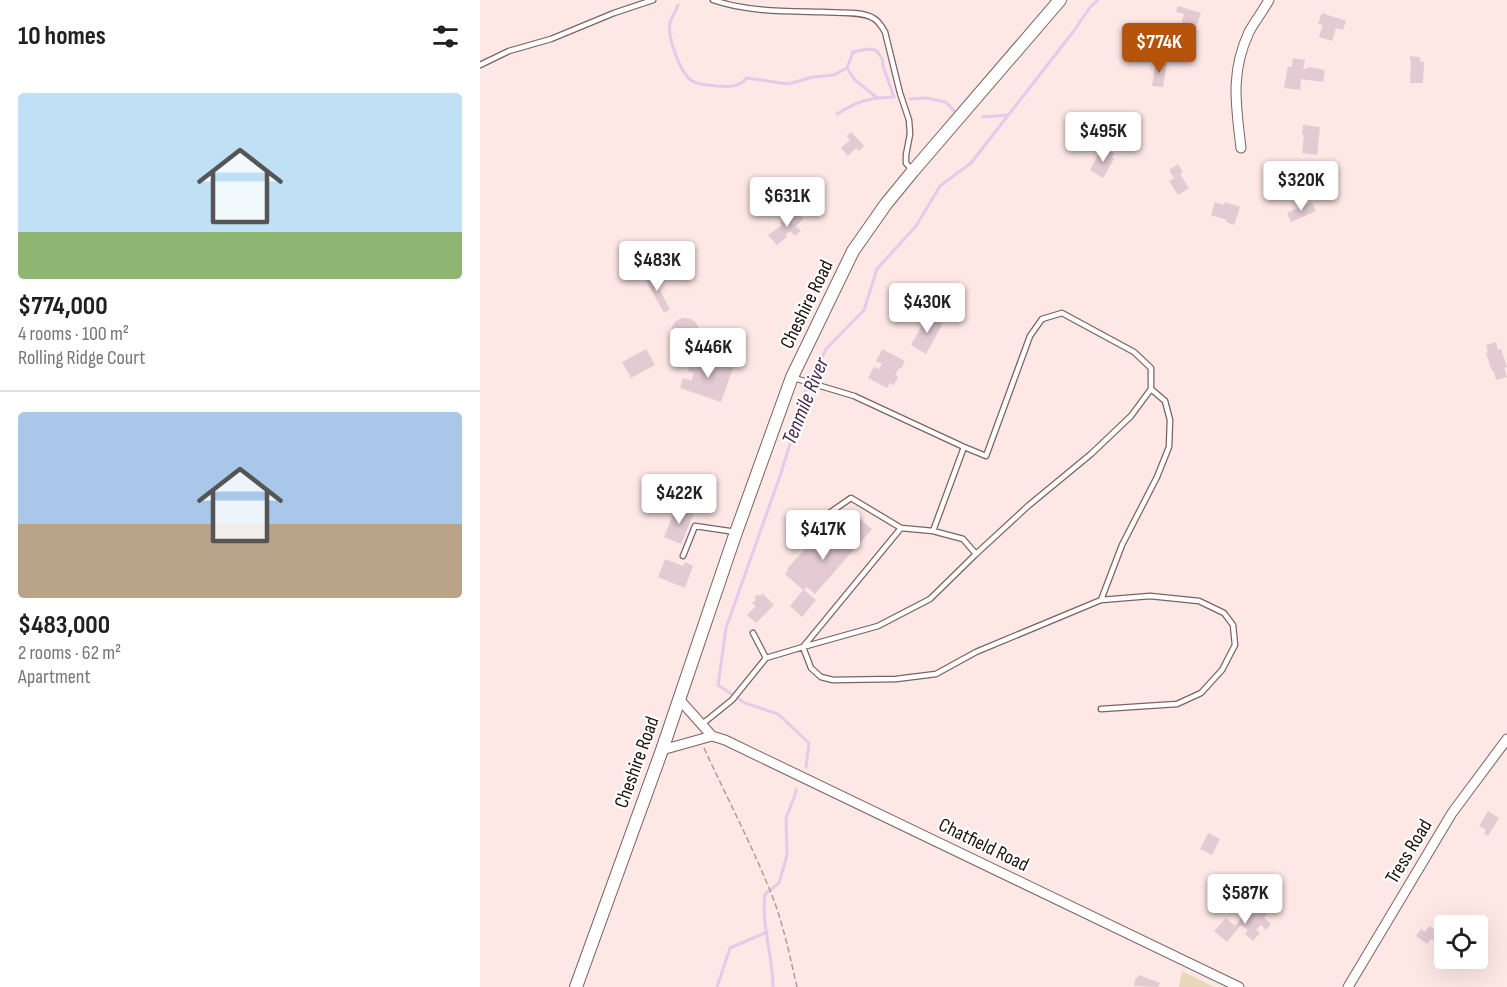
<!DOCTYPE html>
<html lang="en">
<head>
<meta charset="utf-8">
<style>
	body { margin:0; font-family:"Sofia Sans Condensed",sans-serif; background:#f2f2f2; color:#202124; height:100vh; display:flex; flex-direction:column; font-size:22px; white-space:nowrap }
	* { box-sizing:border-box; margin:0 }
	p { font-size:20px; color:#757577 }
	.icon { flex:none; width:33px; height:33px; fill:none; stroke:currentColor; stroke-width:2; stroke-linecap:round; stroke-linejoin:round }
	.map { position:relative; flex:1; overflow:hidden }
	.details { display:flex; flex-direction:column; background:#fff; width:480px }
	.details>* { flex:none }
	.fabs { position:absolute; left:954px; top:915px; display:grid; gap:12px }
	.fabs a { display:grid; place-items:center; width:54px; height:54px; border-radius:6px; background:#fff; box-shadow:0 6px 24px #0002; font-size:30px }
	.price { position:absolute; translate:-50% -51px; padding:0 14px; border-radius:6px; background:#fff; color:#222; font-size:20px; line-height:39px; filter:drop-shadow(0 2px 3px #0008) }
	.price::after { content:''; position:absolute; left:50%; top:36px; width:18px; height:14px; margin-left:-9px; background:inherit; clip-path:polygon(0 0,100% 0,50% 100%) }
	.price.on { background:#b45309; color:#fff }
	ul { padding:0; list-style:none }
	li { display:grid; align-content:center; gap:12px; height:318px; padding:0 18px }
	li+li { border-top:2px solid #e0e0e0 }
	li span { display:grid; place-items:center; height:186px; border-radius:6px; color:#555 }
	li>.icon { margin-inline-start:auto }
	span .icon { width:108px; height:108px; fill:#fffc; stroke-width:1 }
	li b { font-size:26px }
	h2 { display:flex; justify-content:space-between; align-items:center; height:72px; padding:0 18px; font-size:26px }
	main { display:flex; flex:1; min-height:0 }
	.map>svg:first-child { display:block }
	.green { fill:#e7d9b9 }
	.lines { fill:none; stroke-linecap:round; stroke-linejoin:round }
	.stream { stroke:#e5cae9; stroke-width:3 }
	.building { fill:#e3cad3 }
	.service-casing { stroke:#7b6361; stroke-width:7 }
	.minor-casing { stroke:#7b6361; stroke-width:11 }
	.secondary-casing { stroke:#7b6361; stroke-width:14 }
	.path { stroke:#ae9d9b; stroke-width:1.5; stroke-dasharray:6 3; stroke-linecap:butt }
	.service { stroke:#fff; stroke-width:4.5 }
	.minor { stroke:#fff; stroke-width:9 }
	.secondary { stroke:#fff; stroke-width:12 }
	.labels { text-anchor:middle; stroke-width:4.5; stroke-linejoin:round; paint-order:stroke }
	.street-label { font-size:20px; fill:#1b1211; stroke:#fff }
	.water-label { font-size:21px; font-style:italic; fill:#49274f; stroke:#fff }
</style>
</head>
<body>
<main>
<section class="details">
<h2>10 homes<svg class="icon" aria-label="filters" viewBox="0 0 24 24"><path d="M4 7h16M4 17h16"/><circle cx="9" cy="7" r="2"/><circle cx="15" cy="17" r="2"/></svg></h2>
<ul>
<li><span style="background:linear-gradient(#bfe0f5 75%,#8fb573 0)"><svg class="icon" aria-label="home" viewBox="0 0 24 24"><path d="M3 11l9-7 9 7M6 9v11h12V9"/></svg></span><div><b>$774,000</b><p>4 rooms · 100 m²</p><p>Rolling Ridge Court</p></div></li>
<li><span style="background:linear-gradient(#a9c7e8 60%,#b9a48a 0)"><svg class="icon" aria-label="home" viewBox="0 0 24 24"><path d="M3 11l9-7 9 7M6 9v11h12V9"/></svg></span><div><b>$483,000</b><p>2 rooms · 62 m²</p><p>Apartment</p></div></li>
</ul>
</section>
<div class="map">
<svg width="1027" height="987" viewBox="0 0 1027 987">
	<rect width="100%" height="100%" fill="#fee8e6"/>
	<path class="green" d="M702,971L734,987H699Z"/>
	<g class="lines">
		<path class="stream" d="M198,5C196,11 192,17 190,22C187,36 200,75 214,82C220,85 230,85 237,86C249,87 259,87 267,78L308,84L333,77L354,75L367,68L373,52L387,49L396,50L402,58L403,66L414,97
			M367,68L375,80L397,98
			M430,99L446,98L466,102L474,111
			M357,114C378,101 388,98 413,97
			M503,117L528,115
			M326,767L329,743L298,714L265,703L238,685L246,628L300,476L310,444L321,401L346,349L384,310L397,269L436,226L460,186L491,163L593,32L611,6L618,0
			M237,987L250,948L287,932
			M293,987C293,956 281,925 285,894L299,883L307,855L306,818L315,795L316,789"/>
	</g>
	<path class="building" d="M698,6L721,13L712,41L698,36L704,14L696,12Z
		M842,13L866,21L863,30L856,28L852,41L839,37L843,25L838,24Z
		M930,56L940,57V61L944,62L943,83H930L931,61H930Z
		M813,58L825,60L823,69H827L828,67L845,70L843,82L821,79L820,90L804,88L808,66L812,67Z
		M676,61L687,62L683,87L672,86Z
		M823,125L840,127L837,155L822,153L824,135H822Z
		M371,132L384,146L379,151L376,148L368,156L361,148L370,140L367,136Z
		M625,149L634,153L632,157L634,159L623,178L610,170L620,151L623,153Z
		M698,164L703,172L700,174L709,188L698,195L689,181L694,178L689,170Z
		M735,202L744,205L745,202L760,207L754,225L746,222L747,220L731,215Z
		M832,202L836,211L811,222L807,213Z
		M315,210L323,219L316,226L321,231L315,236L310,231L305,235L307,237L297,245L288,235L302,225L300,223Z
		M189,269L194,279L189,281L184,271Z
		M170,272L190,309L184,313L163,275Z
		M451,314L462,320L461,327L446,354L431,345L446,318Z
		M191 332a14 14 0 1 1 28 0a14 14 0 1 1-28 0Z
		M1016,342L1018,350L1021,349L1027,367L1024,368L1027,377L1016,380L1014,371H1012L1006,353H1008L1006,345Z
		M166,349L175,365L151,378L142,362Z
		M402,349L425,361L421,369L419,368L415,375L418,377L414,385L410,383L407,388L388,378L394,367L399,369L402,364L396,361Z
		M214,355L253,368L241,402L200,388L203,378L211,381L214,373L208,371Z
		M197,506L214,513L201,544L184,537Z
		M379,518L392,529L335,594L327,587L324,590L336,600L322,617L310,606L323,590L305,574L308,570L307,569L349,522L364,535Z
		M185,559L203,566L205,562L213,566L205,588L178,577Z
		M282,593L294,605L276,623L267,615L276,606L272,603L276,600L274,598L278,594L280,596Z
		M1008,811L1019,818L1008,836L1004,834L1006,830L999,826Z
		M728,833L740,839L732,855L720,849Z
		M780,905L788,912L784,918L791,924L786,930L781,925L776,930L780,933L773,941L765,934L768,930L761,925L747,942L734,931L746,918L755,926L769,909L773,912Z
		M949,926L954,929L956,927L958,928L956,930L962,934L956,942L951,939L947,944L936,936L941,929L945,932Z
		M659,975L680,983L678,987L654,986L656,977L657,978Z"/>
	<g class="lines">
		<defs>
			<path id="service" d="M233,0C267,12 307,11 343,12C356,13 382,11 393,18C399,21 402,27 405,32L420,93L429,120L430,134L426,155V163L432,170
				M0,65L29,51L71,39L134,13L173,0
				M484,447L506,456L550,336L562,319L582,313L654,352L671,368V389L651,416L611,454L548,506L496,554L450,599L398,626L323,647L331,668L341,677L353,680L416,679L456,674L496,652L621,600L670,596L719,601L744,613L753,625L755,645L742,670L721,693L697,704L621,709
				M453,531L483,539L496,554
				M320,544L345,516L371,498L421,528
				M203,556L215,526L256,532
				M621,600L642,545L677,477L689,447L690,420L685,401L671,389
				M273,633L286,658
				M221,725L252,700L286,658L323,647L421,528L453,531L484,447L374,396L314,378"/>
			<path id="minor" d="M761,148C756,105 750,73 769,32C775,21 783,11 789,0
				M199,699L232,736
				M182,750L232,736L245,740L759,987
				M868,987L972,813L1027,739"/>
			<path id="secondary" d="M96,987L182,750L254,538L312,377L373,251L406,204L433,171L580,0"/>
		</defs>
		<use href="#service" class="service-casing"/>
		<use href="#minor" class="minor-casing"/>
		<use href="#secondary" class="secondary-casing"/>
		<path class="path" d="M224,748C247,798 273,847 293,898C304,927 310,957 317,987"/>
		<use href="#service" class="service"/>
		<use href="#minor" class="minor"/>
		<use href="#secondary" class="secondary"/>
	</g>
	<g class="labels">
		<g class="street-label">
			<text transform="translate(326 304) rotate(-64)" y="7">Cheshire Road</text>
			<text transform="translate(156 762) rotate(-70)" y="7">Cheshire Road</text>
			<text transform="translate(504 844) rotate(26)" y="7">Chatfield Road</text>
			<text transform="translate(928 851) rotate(-59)" y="7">Tress Road</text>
		</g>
		<g class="water-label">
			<text transform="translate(325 401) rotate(-68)" y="7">Tenmile River</text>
		</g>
	</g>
</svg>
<div class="fabs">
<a><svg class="icon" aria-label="locate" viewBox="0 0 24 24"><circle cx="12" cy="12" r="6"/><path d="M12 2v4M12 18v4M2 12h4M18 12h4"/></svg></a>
</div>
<b class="price on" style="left:679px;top:74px">$774K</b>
<b class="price" style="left:623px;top:163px">$495K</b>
<b class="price" style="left:821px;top:212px">$320K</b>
<b class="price" style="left:307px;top:228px">$631K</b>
<b class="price" style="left:177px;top:292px">$483K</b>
<b class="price" style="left:447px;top:334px">$430K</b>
<b class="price" style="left:228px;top:379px">$446K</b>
<b class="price" style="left:199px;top:525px">$422K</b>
<b class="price" style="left:343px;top:561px">$417K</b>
<b class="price" style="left:765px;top:925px">$587K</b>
</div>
</main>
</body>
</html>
